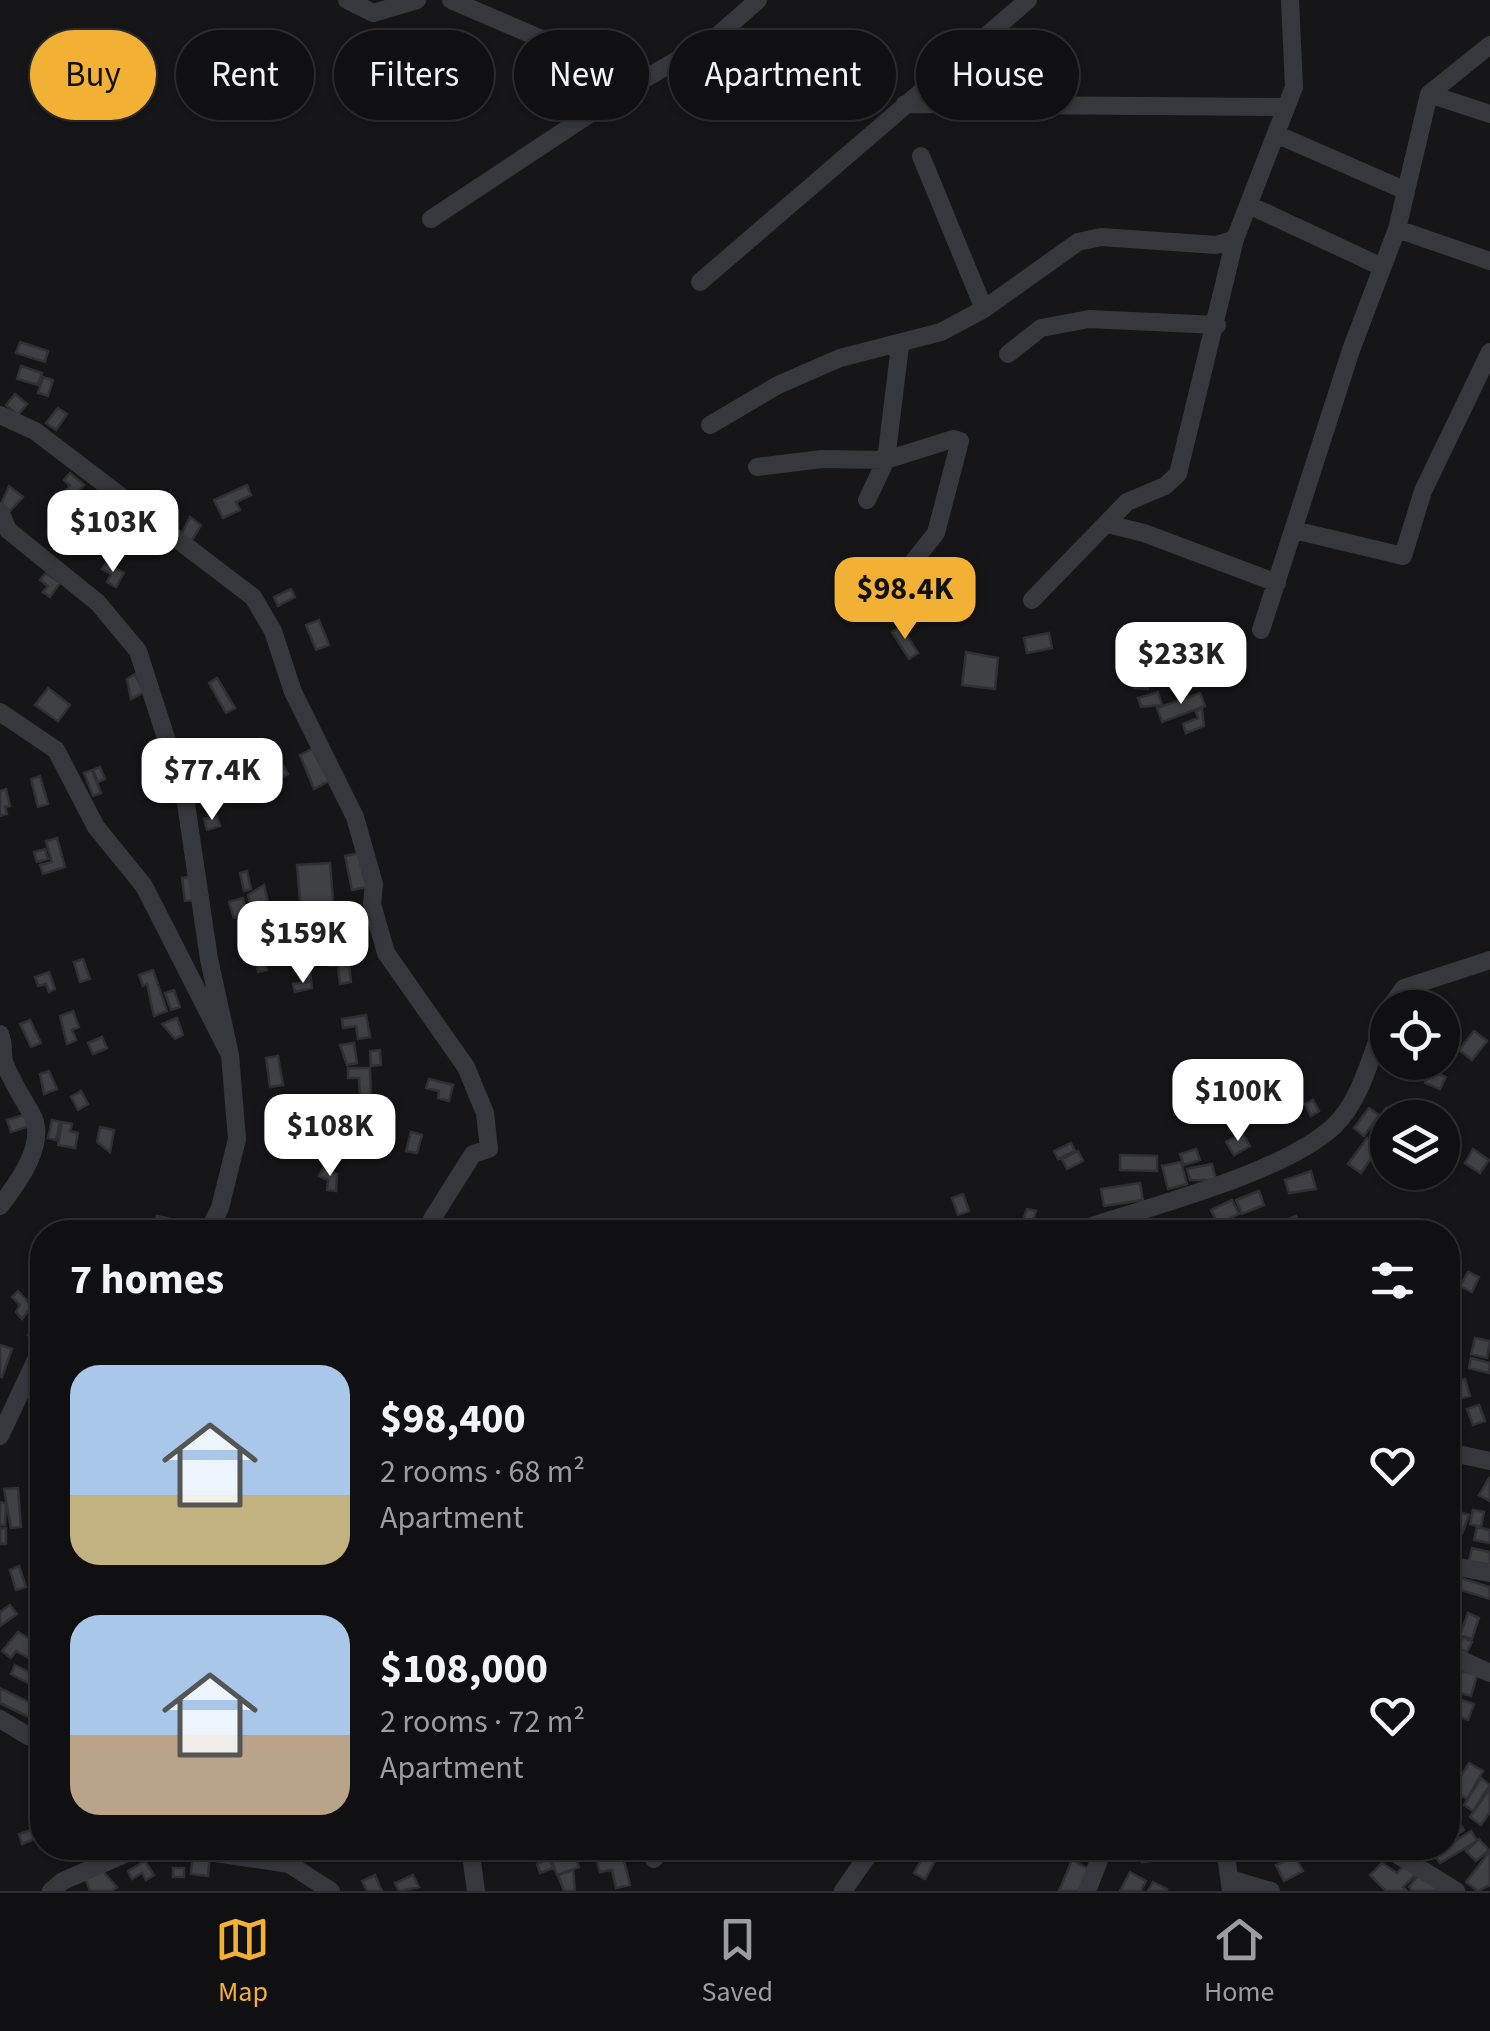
<!DOCTYPE html>
<html lang="en">
<head>
<meta charset="utf-8">
<style>
	body { margin:0; font-family:"Source Sans 3",sans-serif; background:#19191b; color:#f1f3f6; height:100vh; display:flex; flex-direction:column; font-size:38px; white-space:nowrap }
	* { box-sizing:border-box; margin:0 }
	p { font-size:32px; color:#9c9d9f }
	.icon { flex:none; width:55px; height:55px; fill:none; stroke:currentColor; stroke-width:2; stroke-linecap:round; stroke-linejoin:round }
	.map { position:relative; flex:1; overflow:hidden }
	.details { position:absolute; left:30px; top:1220px; width:1430px; height:640px; display:flex; flex-direction:column; background:#101012; border-radius:40px; box-shadow:0 2px 8px #0004,0 0 0 2px #303032 }
	.details>* { flex:none }
	.top-card { position:absolute; left:30px; top:30px; width:1430px; height:90px; display:flex; gap:20px }
	.fabs { position:absolute; left:1370px; top:990px; display:grid; gap:20px }
	.fabs a { display:grid; place-items:center; width:90px; height:90px; border-radius:50%; background:#101012; box-shadow:0 2px 8px #0004,0 0 0 2px #303032; font-size:50px }
	.price { position:absolute; translate:-50% -85px; padding:0 22px; border-radius:20px; background:#fff; color:#222; font-size:32px; line-height:65px; filter:drop-shadow(0 2px 5px #0008) }
	.price::after { content:''; position:absolute; left:50%; top:60px; width:30px; height:22px; margin-left:-15px; background:inherit; clip-path:polygon(0 0,100% 0,50% 100%) }
	.price.active { background:#f2b134; color:#111 }
	ul { padding:0; list-style:none }
	li { display:flex; align-items:center; gap:30px; height:250px; padding:0 40px }
	li span { display:grid; place-items:center; flex:none; width:280px; height:200px; border-radius:30px; color:#555 }
	li>.icon { margin-inline-start:auto }
	span .icon { width:120px; height:120px; fill:#fffc; stroke-width:1 }
	li b { font-size:42px }
	h2 { display:flex; justify-content:space-between; align-items:center; height:120px; padding:0 40px; font-size:42px }
	.pill { padding:0 35px; border-radius:45px; background:#101012; box-shadow:0 2px 8px #0004,0 0 0 2px #303032; font-size:35px; line-height:90px }
	.pill.active { background:#f2b134; color:#111 }
	.tab-bar { display:flex; justify-content:space-around; align-items:center; height:140px; border-top:2px solid #303032; background:#101012; font-size:28px; color:#9c9d9f }
	.tab-bar a { display:grid; justify-items:center; gap:5px }
	.tab-bar .active { color:#f2b134 }
	.map>svg:first-child { display:block }
	.building { fill:#404145; stroke:#303034; stroke-width:2.5 }
	.lines { fill:none; stroke-linecap:round; stroke-linejoin:round }
	.minor { stroke:#37383d; stroke-width:18 }
</style>
</head>
<body>
<div class="map">
<svg width="1490" height="1891" viewBox="0 0 1490 1891">
	<rect width="100%" height="100%" fill="#161618"/>
	<path class="building" d="M20,342L48,351L45,362L16,353Z
		M21,366L42,373L38,385L17,379Z
		M43,377L53,380L48,396L38,393Z
		M15,394L27,404L18,415L6,405Z
		M58,408L67,414L56,430L46,423Z
		M70,473L84,485L72,499L64,493L70,486L64,480Z
		M247,485L251,495L236,502L240,510L223,518L214,500Z
		M9,486L23,497L10,511L1,504Z
		M190,517L201,525L189,545L179,539Z
		M106,563L124,573L116,587L107,582L111,574L102,569Z
		M46,573L60,583L50,597L43,592L48,586L40,580Z
		M291,589L295,597L278,606L274,597Z
		M319,620L329,645L316,650L306,625Z
		M901,626L918,653L909,659L892,632Z
		M1049,633L1052,648L1027,653L1024,638Z
		M966,652L998,658L995,689L962,685Z
		M135,674L144,692L131,699L127,679Z
		M1136,674L1149,675L1148,689L1134,688Z
		M217,678L235,708L226,713L209,683Z
		M48,688L70,705L58,721L35,705Z
		M1158,692L1162,705L1141,707L1138,698Z
		M1200,693L1205,706L1162,722L1157,708Z
		M1202,709L1204,726L1186,733L1183,724L1198,718L1196,712Z
		M312,749L329,781L314,789L300,755Z
		M163,757L170,769L164,772L153,761Z
		M279,758L288,774L274,782L265,765Z
		M100,767L105,779L98,782L93,770Z
		M92,770L101,793L93,796L84,773Z
		M40,776L48,804L38,807L31,779Z
		M6,789L10,806L5,807L7,814L0,816V791Z
		M217,816L220,826L207,830L204,819Z
		M57,838L65,867L43,874L40,865L52,862L46,841Z
		M45,849L48,859L37,862L34,852Z
		M361,853L368,887L352,890L345,856Z
		M330,863L334,911L301,913L297,865Z
		M247,871L251,889L244,891L240,873Z
		M192,876L195,900L185,901L182,878Z
		M264,885L270,910L261,912L259,905L251,908L248,895Z
		M243,898L247,914L234,918L229,902Z
		M267,914L277,939L265,942L260,915Z
		M261,947L267,970L258,972L252,949Z
		M307,949L311,979L301,980L297,951Z
		M348,954L351,982L340,984L338,965L330,966L329,956Z
		M83,959L90,979L80,982L74,962Z
		M153,970L167,1011L154,1016L147,984L143,986L139,975Z
		M49,972L55,989L49,992L46,984L38,986L35,977Z
		M311,981L312,988L295,992L293,984Z
		M174,990L180,1007L171,1010L165,993Z
		M73,1011L79,1027L72,1030L76,1040L67,1044L60,1016Z
		M366,1015L370,1037L358,1039L356,1026L343,1028L342,1019Z
		M177,1018L183,1035L175,1039L162,1024Z
		M30,1020L41,1043L31,1047L20,1024Z
		M1474,1031L1487,1041L1472,1060L1459,1050Z
		M102,1037L107,1048L93,1054L88,1043Z
		M354,1043L357,1063L347,1065L340,1045Z
		M380,1050L381,1065L371,1066L370,1051Z
		M278,1056L283,1085L270,1087L266,1058Z
		M348,1068H370L371,1098H360L359,1078H348Z
		M1430,1070L1446,1077L1440,1089L1425,1083Z
		M49,1071L57,1089L44,1094L40,1074Z
		M429,1079L453,1085L449,1101L438,1098L439,1091L426,1088Z
		M81,1091L88,1104L78,1110L71,1097Z
		M1313,1100L1319,1111L1311,1116L1305,1104Z
		M1369,1108L1379,1115L1364,1136L1354,1128Z
		M1386,1108L1401,1118L1382,1114Z
		M30,1113L33,1125L11,1132L7,1120Z
		M52,1120L60,1122L56,1140L48,1138Z
		M62,1122L72,1124L70,1131L78,1133L75,1148L58,1145Z
		M100,1127L114,1130L110,1152L97,1142Z
		M411,1132L422,1135L417,1153L406,1151Z
		M1242,1133L1250,1146L1234,1155L1226,1142Z
		M1367,1138L1379,1147L1361,1173L1348,1164Z
		M1442,1139L1459,1148L1450,1167L1442,1163Z
		M1071,1143L1075,1151L1058,1159L1054,1151Z
		M1196,1149L1200,1160L1184,1165L1180,1154Z
		M1473,1149L1489,1160L1480,1173L1465,1163Z
		M1078,1151L1083,1161L1067,1169L1062,1159Z
		M1120,1155L1157,1156V1171L1120,1170Z
		M1181,1162L1187,1184L1168,1189L1162,1166Z
		M1212,1164L1216,1180H1190L1187,1169Z
		M323,1168L337,1174L336,1191L327,1190L328,1180L319,1176Z
		M1311,1171L1316,1189L1289,1193L1285,1180Z
		M1140,1183L1143,1200L1104,1206L1101,1189Z
		M1259,1191L1264,1205L1242,1214L1236,1200Z
		M963,1194L969,1211L958,1215L952,1198Z
		M1232,1200L1239,1214L1218,1224L1211,1210Z
		M1027,1209L1036,1211L1032,1223L1023,1220Z
		M157,1216L171,1219L168,1232H153Z
		M1296,1216L1303,1232H1278L1275,1225Z
		M1468,1272L1479,1277L1472,1292L1460,1286Z
		M18,1291L32,1306L22,1319L16,1312L20,1305L12,1297Z
		M42,1320V1339L36,1346L28,1335Z
		M1475,1338L1490,1341L1487,1358L1471,1354Z
		M0,1345L12,1349L2,1377H0Z
		M1471,1358L1490,1363L1489,1373L1469,1368Z
		M1465,1379L1470,1396L1448,1402V1384Z
		M1479,1405L1485,1421L1473,1425L1467,1409Z
		M1489,1478H1490V1501L1479,1495Z
		M18,1488L21,1527L11,1528L4,1489Z
		M0,1502L6,1503L5,1525H0Z
		M1448,1508L1469,1515L1462,1534L1448,1529Z
		M1473,1510L1484,1512L1481,1527L1470,1524Z
		M1477,1527L1490,1530V1543L1474,1540Z
		M0,1528H6V1544H0Z
		M42,1529V1555H39L34,1531Z
		M1448,1532L1460,1536L1456,1549L1448,1546Z
		M1472,1548L1490,1552V1565L1469,1561Z
		M19,1566L26,1587L16,1590L10,1570Z
		M1460,1578L1490,1587V1599L1457,1589Z
		M10,1605L17,1614L0,1626V1612Z
		M1468,1613L1479,1618L1472,1639L1460,1635Z
		M36,1621L42,1625V1640L30,1633Z
		M1448,1626L1459,1633L1453,1645L1448,1642Z
		M18,1632L42,1646L36,1662L16,1651L11,1658L2,1651Z
		M1463,1637L1472,1642L1467,1652L1458,1648Z
		M15,1665L39,1677L34,1686L11,1674Z
		M1452,1668L1477,1675L1471,1696L1448,1690Z
		M0,1688L37,1706L31,1718L0,1703Z
		M1461,1700L1474,1704L1468,1720L1455,1715Z
		M1469,1763L1483,1771L1467,1799L1453,1790Z
		M1481,1778L1490,1785L1473,1811L1464,1805Z
		M1490,1788V1812L1481,1825L1470,1817Z
		M1455,1816L1464,1830L1448,1841V1821Z
		M42,1826V1836L22,1844L19,1834Z
		M1471,1831L1477,1841L1440,1863L1434,1854Z
		M1479,1839L1489,1850L1476,1861L1466,1851Z
		M572,1848L579,1867L557,1875L550,1856Z
		M928,1848L941,1850L925,1879L914,1873Z
		M1141,1848H1160L1161,1860L1142,1862Z
		M1197,1848H1221L1222,1851L1201,1858Z
		M1334,1848H1351L1352,1852L1336,1857Z
		M193,1850L210,1851L208,1876L191,1874Z
		M1490,1851V1885L1478,1891L1466,1882Z
		M622,1852L630,1885L616,1888L612,1870L600,1872L596,1858Z
		M1295,1856L1303,1871L1284,1881L1276,1865Z
		M549,1859L553,1868L540,1873L537,1864Z
		M1072,1860L1094,1872L1084,1891H1059Z
		M145,1861L154,1875L146,1880L142,1873L132,1879L128,1871Z
		M1408,1862L1418,1873L1403,1887L1407,1891H1386L1370,1875L1382,1863L1397,1873Z
		M100,1868L117,1887L112,1891H90L85,1878Z
		M173,1868H184V1877H173Z
		M573,1870L575,1891H564L558,1875Z
		M1130,1872L1146,1881L1141,1891H1120Z
		M1421,1872L1448,1891H1412L1409,1887Z
		M375,1875L382,1891H367L362,1881Z
		M413,1875L419,1887L399,1891L395,1883Z
		M1153,1882L1167,1889L1166,1891H1148Z"/>
	<g class="lines">
		<path class="minor" d="M347,0L373,13L417,0
			M451,0L565,49L629,88
			M1429,94L1490,114
			M905,104L1285,107
			M1278,135L1404,190
			M921,156L984,309
			M1249,205L1382,267
			M431,219L629,88L715,38L758,0
			M1397,229L1490,261
			M700,282L1028,0
			M1008,354L1041,328L1089,319L1217,325
			M0,415L35,431L253,597L273,631L293,692L355,817L374,884L372,904L386,953L466,1067L485,1113L489,1149L473,1154L432,1219
			M710,425L778,385L840,358L941,332L984,309L1078,242L1101,237L1216,245L1235,239L1294,87L1290,0
			M757,467L822,459L886,460L953,439L960,441L936,533L913,562
			M867,500L886,460L900,346
			M0,511L8,530L98,603L138,651L185,797L209,959L230,1055
			M1107,524L1144,533L1277,583
			M1294,530L1403,556L1423,491L1490,352
			M1032,600L1127,502L1165,486L1178,474L1235,239
			M1261,630L1351,350L1397,229L1429,94L1490,45
			M0,712L56,750L96,827L144,886L230,1055L237,1139L220,1208L208,1232
			M1390,1008L1404,988L1490,960
			M0,1034C5,1045 1,1054 5,1064C12,1082 22,1097 31,1113C49,1142 17,1184 0,1206
			M1085,1232L1092,1226C1156,1205 1288,1171 1335,1125C1363,1098 1372,1049 1388,1013
			M0,1436L42,1347
			M1448,1452L1490,1461
			M1448,1565L1490,1573
			M1448,1654L1490,1673
			M0,1719L28,1736L42,1735
			M470,1848L476,1891
			M646,1848L654,1859
			M1225,1848L1231,1891
			M1387,1848L1456,1891
			M1233,1880L1271,1891
			M51,1891L63,1881L134,1850L182,1848L289,1864L331,1891
			M843,1891L873,1848
			M1087,1891L1104,1848"/>
	</g>
</svg>
<div class="fabs">
<a><svg class="icon" aria-label="locate" viewBox="0 0 24 24"><circle cx="12" cy="12" r="6"/><path d="M12 2v4M12 18v4M2 12h4M18 12h4"/></svg></a>
<a><svg class="icon" aria-label="layers" viewBox="0 0 24 24"><path d="M12 4l9 5-9 5-9-5zM3 14l9 5 9-5"/></svg></a>
</div>
<b class="price" style="left:113px;top:575px">$103K</b>
<b class="price active" style="left:905px;top:642px">$98.4K</b>
<b class="price" style="left:1181px;top:707px">$233K</b>
<b class="price" style="left:212px;top:823px">$77.4K</b>
<b class="price" style="left:303px;top:986px">$159K</b>
<b class="price" style="left:1238px;top:1144px">$100K</b>
<b class="price" style="left:330px;top:1179px">$108K</b>
<div class="top-card">
<a class="pill active">Buy</a>
<a class="pill">Rent</a>
<a class="pill">Filters</a>
<a class="pill">New</a>
<a class="pill">Apartment</a>
<a class="pill">House</a>
</div>
<section class="details">
<h2>7 homes<svg class="icon" aria-label="filters" viewBox="0 0 24 24"><path d="M4 7h16M4 17h16"/><circle cx="9" cy="7" r="2"/><circle cx="15" cy="17" r="2"/></svg></h2>
<ul>
<li><span style="background:linear-gradient(#a9c7e8 65%,#c2b280 0)"><svg class="icon" aria-label="home" viewBox="0 0 24 24"><path d="M3 11l9-7 9 7M6 9v11h12V9"/></svg></span><div><b>$98,400</b><p>2 rooms · 68 m²</p><p>Apartment</p></div><svg class="icon" aria-label="heart" viewBox="0 0 24 24"><path d="M12 20l-8-8c-3-5 5-10 8-4 3-6 11-1 8 4z"/></svg></li>
<li><span style="background:linear-gradient(#a9c7e8 60%,#b9a48a 0)"><svg class="icon" aria-label="home" viewBox="0 0 24 24"><path d="M3 11l9-7 9 7M6 9v11h12V9"/></svg></span><div><b>$108,000</b><p>2 rooms · 72 m²</p><p>Apartment</p></div><svg class="icon" aria-label="heart" viewBox="0 0 24 24"><path d="M12 20l-8-8c-3-5 5-10 8-4 3-6 11-1 8 4z"/></svg></li>
</ul>
</section>
</div>
<nav class="tab-bar">
<a class="active"><svg class="icon" aria-label="map" viewBox="0 0 24 24"><path d="M3 6l6-2 6 2 6-2v14l-6 2-6-2-6 2zM9 4v14M15 6v14"/></svg>Map</a>
<a><svg class="icon" aria-label="saved" viewBox="0 0 24 24"><path d="M7 4h10v16l-5-4-5 4z"/></svg>Saved</a>
<a><svg class="icon" aria-label="home" viewBox="0 0 24 24"><path d="M3 11l9-7 9 7M6 9v11h12V9"/></svg>Home</a>
</nav>
</body>
</html>
